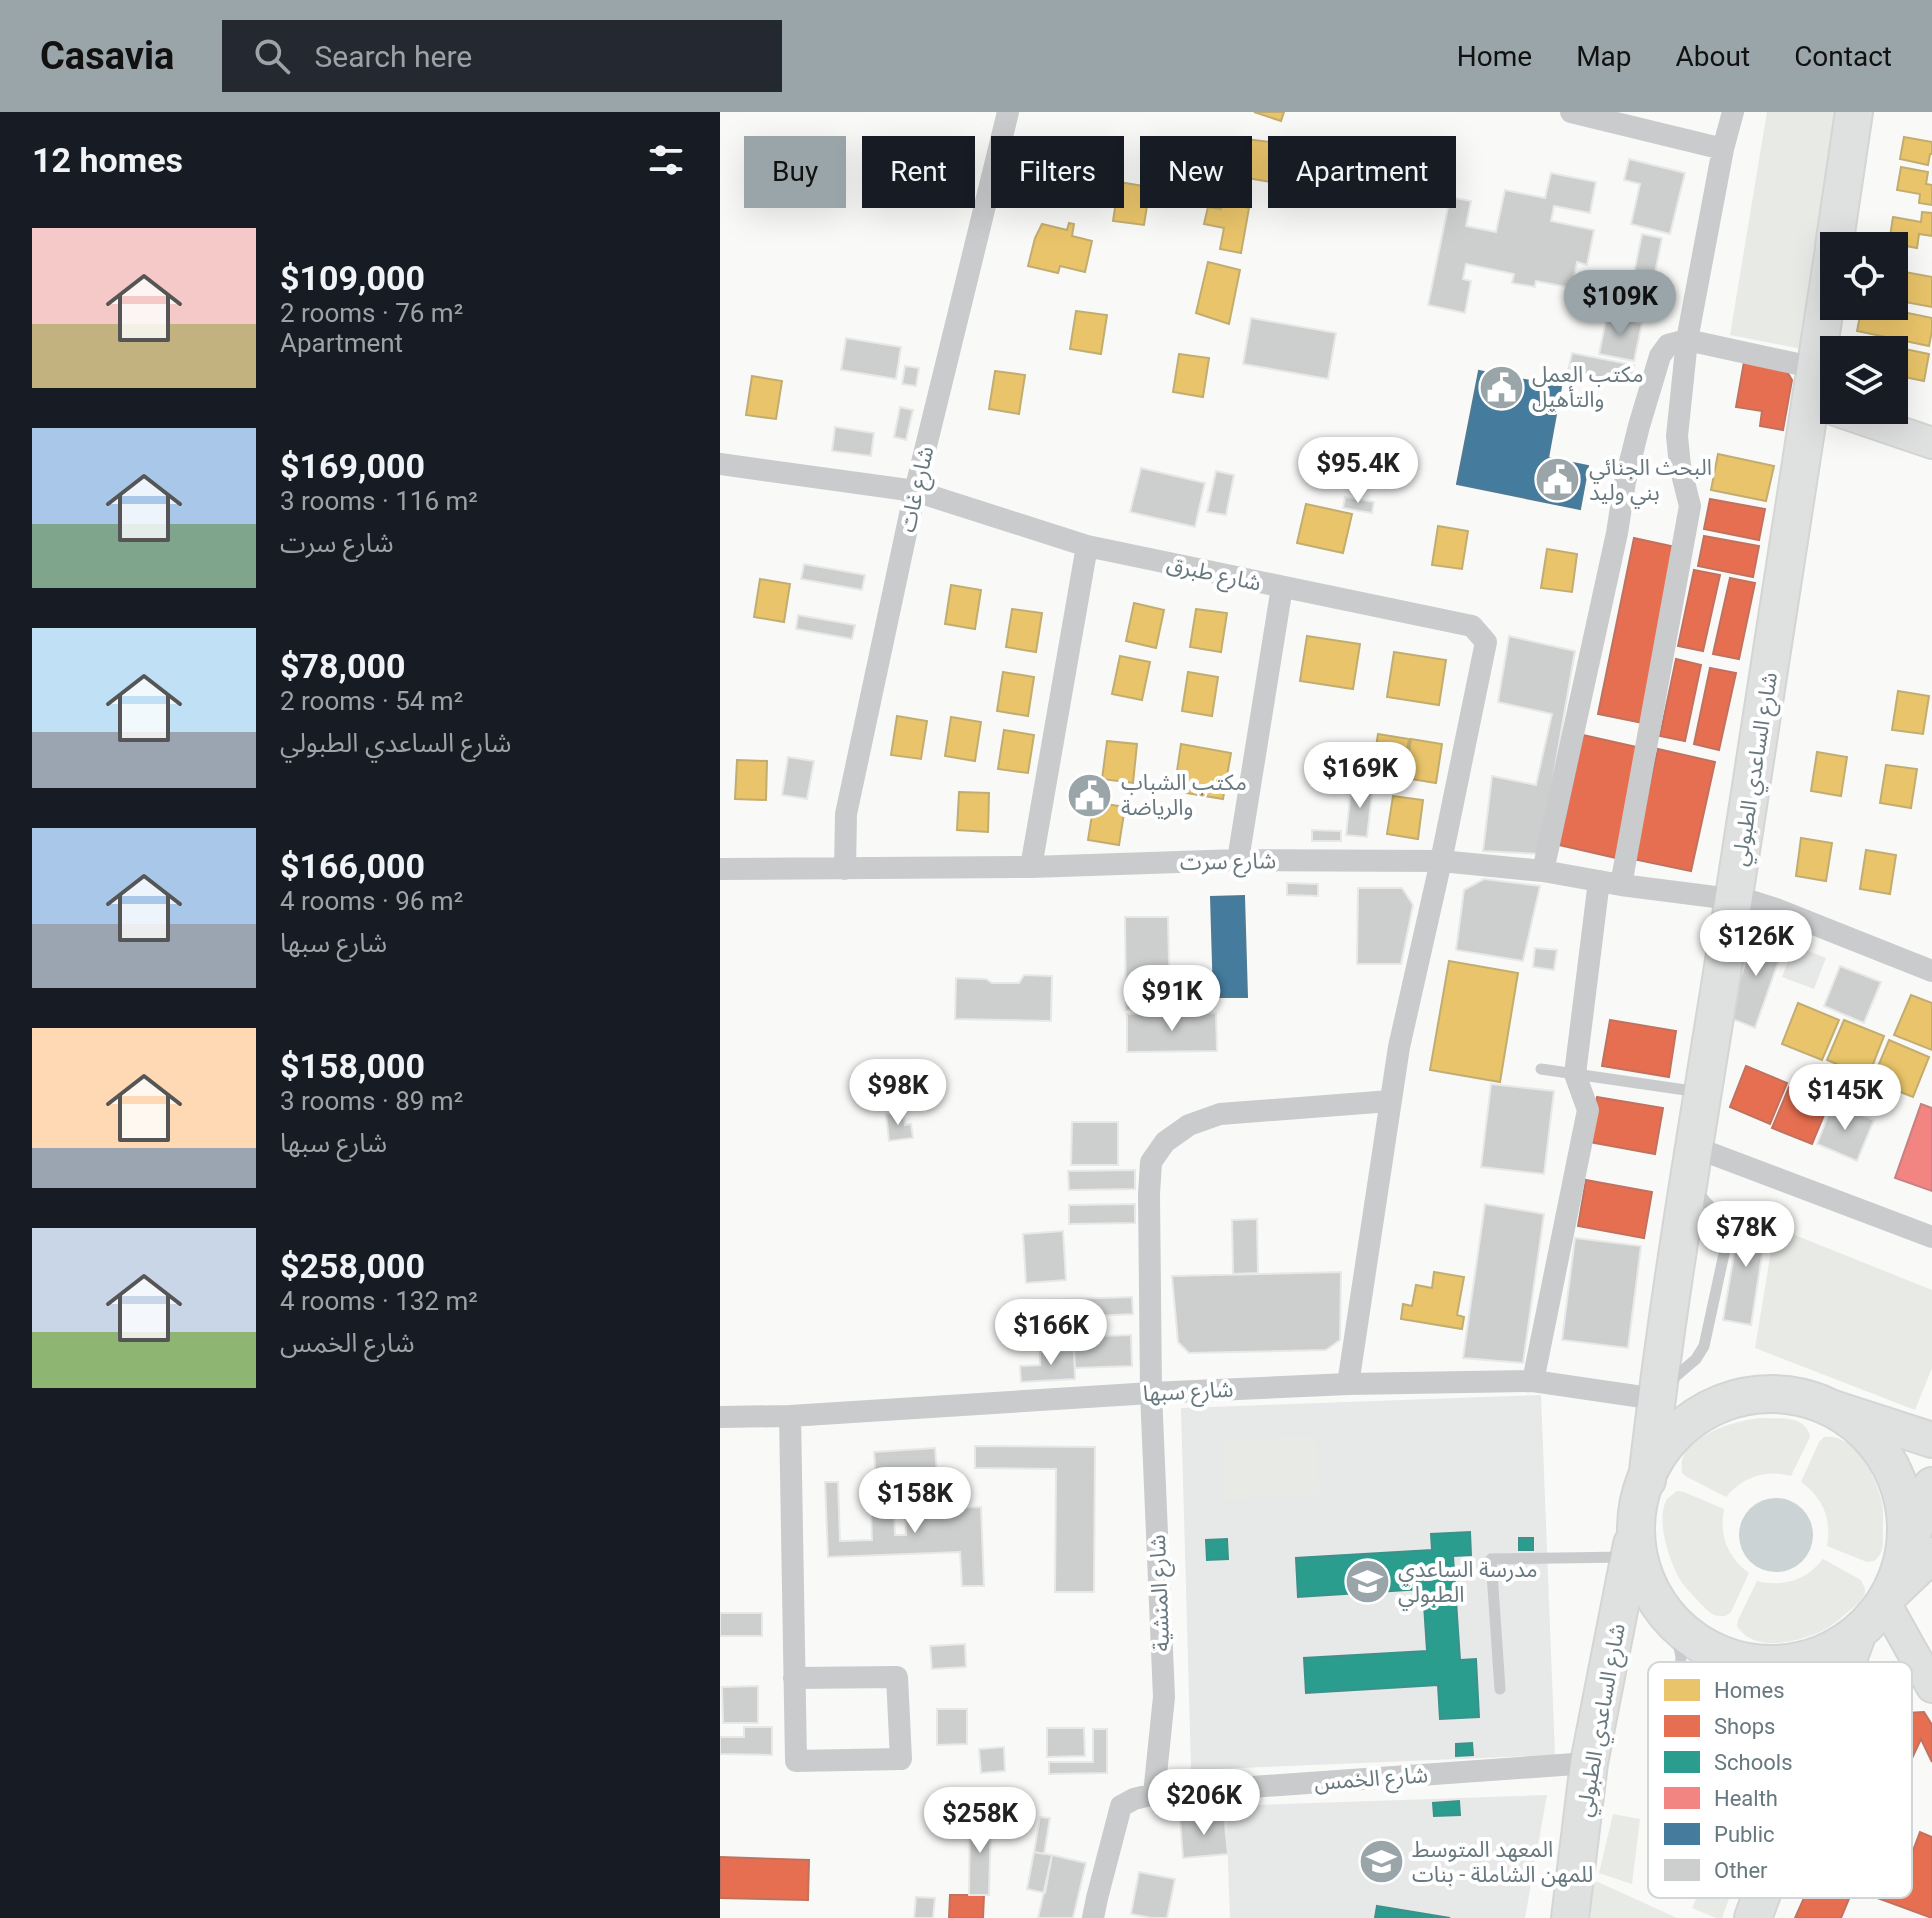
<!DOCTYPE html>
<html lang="en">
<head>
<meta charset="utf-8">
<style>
	body { margin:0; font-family:Roboto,"Noto Sans Arabic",sans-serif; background:#242831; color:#f1f3f6; height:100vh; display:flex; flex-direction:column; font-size:30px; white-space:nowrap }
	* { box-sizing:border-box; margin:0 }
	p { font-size:26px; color:#9ea1a6 }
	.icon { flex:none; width:44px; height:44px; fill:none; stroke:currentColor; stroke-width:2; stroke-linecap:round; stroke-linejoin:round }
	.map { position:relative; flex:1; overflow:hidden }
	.details { display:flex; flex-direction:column; background:#171b24; width:720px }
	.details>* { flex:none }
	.banner { position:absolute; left:24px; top:24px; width:760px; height:72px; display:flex; gap:16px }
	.controls { position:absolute; left:1100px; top:120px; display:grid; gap:16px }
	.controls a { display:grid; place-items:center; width:88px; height:88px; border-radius:0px; background:#171b24; box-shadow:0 8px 32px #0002; font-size:40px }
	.price { position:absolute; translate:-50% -68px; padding:0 18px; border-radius:28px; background:#fff; color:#222; font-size:26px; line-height:52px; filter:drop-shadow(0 2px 4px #0008) }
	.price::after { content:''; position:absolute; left:50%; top:48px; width:24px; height:18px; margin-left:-12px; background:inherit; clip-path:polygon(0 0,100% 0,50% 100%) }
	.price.on { background:#9aa5a9; color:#111 }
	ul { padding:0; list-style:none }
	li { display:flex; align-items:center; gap:24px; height:200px; padding:0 32px }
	li span { display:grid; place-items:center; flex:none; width:224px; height:160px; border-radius:0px; color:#555 }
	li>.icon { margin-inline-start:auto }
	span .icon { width:96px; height:96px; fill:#fffc; stroke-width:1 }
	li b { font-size:34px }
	h2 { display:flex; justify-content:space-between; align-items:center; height:96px; padding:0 32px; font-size:34px }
	.pill { padding:0 28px; border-radius:0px; background:#171b24; box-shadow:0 8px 32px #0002; font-size:28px; line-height:72px }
	.pill.on { background:#9aa5a9; color:#111 }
	header { display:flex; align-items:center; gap:48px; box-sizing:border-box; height:112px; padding:0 40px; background:#9aa5a9; color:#111 }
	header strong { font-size:38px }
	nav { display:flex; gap:44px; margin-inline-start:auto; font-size:28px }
	.search { width:560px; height:72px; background:#242831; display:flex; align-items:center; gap:20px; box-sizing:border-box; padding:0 28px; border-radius:0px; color:#9ea1a6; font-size:30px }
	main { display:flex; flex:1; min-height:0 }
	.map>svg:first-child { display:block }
	.built { fill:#e7e9e8 }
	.green { fill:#e8eae6 }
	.water { fill:#cbd3d5 }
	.homes { fill:#e9c46a; stroke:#c2ad70; stroke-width:2 }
	.shops { fill:#e76f51; stroke:#c1725f; stroke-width:2 }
	.schools { fill:#2a9d8f; stroke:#3c928a; stroke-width:2 }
	.health { fill:#f28482; stroke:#c88081; stroke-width:2 }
	.public { fill:#457b9d; stroke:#4f7a94; stroke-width:2 }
	.building { fill:#cdcfcf; stroke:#e8e8e8; stroke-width:2 }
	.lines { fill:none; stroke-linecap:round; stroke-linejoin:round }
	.secondary-casing { stroke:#d3d5d5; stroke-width:34 }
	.primary-casing { stroke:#d4d5d5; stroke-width:38 }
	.trunk-casing { stroke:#d4d5d5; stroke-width:40 }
	.service { stroke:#c9cbcc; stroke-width:11 }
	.minor { stroke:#c9cbcc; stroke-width:22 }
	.secondary { stroke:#dfe0e0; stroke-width:30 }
	.primary { stroke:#dfe0e0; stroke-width:34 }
	.trunk { stroke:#dfe0e0; stroke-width:36 }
	.labels { text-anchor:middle; stroke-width:8; stroke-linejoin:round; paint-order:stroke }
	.poi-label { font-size:22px; fill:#67787f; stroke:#fff; text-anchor:start }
	.street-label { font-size:22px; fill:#67787f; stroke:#fff }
	.key { fill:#fff; stroke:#d1d6d9; stroke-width:2 }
	.key-label { font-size:22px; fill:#67787f }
</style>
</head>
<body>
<header>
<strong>Casavia</strong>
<div class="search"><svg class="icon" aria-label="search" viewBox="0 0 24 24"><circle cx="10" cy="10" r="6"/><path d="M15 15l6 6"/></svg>Search here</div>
<nav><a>Home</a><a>Map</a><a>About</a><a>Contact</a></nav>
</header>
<main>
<section class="details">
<h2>12 homes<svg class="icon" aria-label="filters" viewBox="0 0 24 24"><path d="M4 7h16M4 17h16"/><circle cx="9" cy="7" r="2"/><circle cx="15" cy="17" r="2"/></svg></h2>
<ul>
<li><span style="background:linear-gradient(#f6c9c9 60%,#c2b280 0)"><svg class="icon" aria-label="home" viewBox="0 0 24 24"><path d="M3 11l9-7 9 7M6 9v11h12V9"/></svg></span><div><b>$109,000</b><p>2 rooms · 76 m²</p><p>Apartment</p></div></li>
<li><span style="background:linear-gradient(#a9c7e8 60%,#7fa58c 0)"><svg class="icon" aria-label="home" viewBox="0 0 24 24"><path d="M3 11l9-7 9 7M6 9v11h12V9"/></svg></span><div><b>$169,000</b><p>3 rooms · 116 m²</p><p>شارع سرت</p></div></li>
<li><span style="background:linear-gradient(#bfe0f5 65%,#9aa5b1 0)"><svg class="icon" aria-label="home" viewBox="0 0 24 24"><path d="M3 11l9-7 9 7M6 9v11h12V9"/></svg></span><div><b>$78,000</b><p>2 rooms · 54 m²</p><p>شارع الساعدي الطبولي</p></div></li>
<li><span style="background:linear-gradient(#a9c7e8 60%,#9aa5b1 0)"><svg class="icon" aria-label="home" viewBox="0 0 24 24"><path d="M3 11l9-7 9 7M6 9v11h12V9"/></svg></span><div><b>$166,000</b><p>4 rooms · 96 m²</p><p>شارع سبها</p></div></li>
<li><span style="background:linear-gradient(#ffd9b3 75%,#9aa5b1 0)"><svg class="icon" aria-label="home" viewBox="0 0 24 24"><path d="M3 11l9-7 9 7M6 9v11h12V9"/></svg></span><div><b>$158,000</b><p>3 rooms · 89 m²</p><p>شارع سبها</p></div></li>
<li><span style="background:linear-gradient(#c9d6e8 65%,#8fb573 0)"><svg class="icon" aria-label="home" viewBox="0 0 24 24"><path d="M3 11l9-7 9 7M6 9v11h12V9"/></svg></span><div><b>$258,000</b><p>4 rooms · 132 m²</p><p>شارع الخمس</p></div></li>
</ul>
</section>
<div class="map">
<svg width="1212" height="1806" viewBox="0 0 1212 1806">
	<rect width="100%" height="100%" fill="#f9f9f8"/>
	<path class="built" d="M1074,833L1106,846L1094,877L1062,865Z
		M821,1283L835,1643L471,1658L461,1296Z
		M827,1683L805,1806H510L506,1694Z"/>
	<path class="green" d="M1047,0H1119L1082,237L1010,223Z
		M1055,1115L1212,1178V1256L1195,1298L1035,1236Z
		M1043,1306C1061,1307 1086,1303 1090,1325L1071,1364C1045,1357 1023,1365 1006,1385L967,1365L962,1361C962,1358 961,1351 962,1348C971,1321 1019,1307 1043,1306Z
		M596,1324L599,1382L505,1387L502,1329Z
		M1104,1325C1136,1321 1155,1364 1162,1390C1164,1400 1163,1411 1163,1421C1163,1429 1164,1439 1158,1445C1155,1450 1152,1449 1147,1450L1107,1434C1112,1407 1103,1386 1081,1370L1099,1330Z
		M957,1379L964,1380L1004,1397C999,1423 1007,1445 1029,1461L1011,1500C1007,1503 1005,1505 1000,1504C991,1504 985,1496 979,1490C972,1482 964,1475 959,1466C949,1447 935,1407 947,1387C949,1385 955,1381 957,1379Z
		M1103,1447L1141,1468C1143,1473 1145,1474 1145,1480C1143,1488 1135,1494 1129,1499C1121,1506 1113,1513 1104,1518C1079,1530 1034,1542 1017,1514L1018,1508L1037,1469C1063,1475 1086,1469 1103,1447Z
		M893,1702L920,1707L912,1772L879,1761Z
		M943,1713L982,1719L955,1787L928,1781Z
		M1002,1725L1030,1730L1002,1806H996L972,1796Z
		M874,1769L878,1770L957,1806H870Z"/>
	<path class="water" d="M1019 1423a37 37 0 1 1 74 0a37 37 0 1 1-74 0Z"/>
	<path class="homes" d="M534,0H564L561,9Z
		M1184,25L1212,30V42H1210L1208,53L1180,47Z
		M526,27L557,31L551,70L521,65Z
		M1181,55L1208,60L1206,72L1212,73V93L1199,91L1200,82L1177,78Z
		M399,70L430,75L424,113L393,109Z
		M502,91L529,96L521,141L500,137L504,116L484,112L488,95L501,97Z
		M1202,100L1212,101V124L1199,122L1197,136L1169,131L1173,105L1201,110Z
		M349,111L354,112L352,124L372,129L365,160L340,154L338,161L308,154L315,126L322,112L347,118Z
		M488,150L520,158L509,212L476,201Z
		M1174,158L1212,165V195L1174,188Z
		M1142,194H1154L1212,206V219L1209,234L1137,219Z
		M356,199L387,203L381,242L350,237Z
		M1137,227L1209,242L1204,269L1174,263V238H1135Z
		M459,242L489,246L483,285L453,280Z
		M275,259L305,263L299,302L269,297Z
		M32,264L62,269L56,307L26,303Z
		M998,342L1054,354L1046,389L991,378Z
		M586,392L632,402L623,441L577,431Z
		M718,414L748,419L742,457L712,453Z
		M827,437L857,442L852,480L821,476Z
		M40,467L70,472L64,510L34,505Z
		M231,473L261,478L255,517L225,512Z
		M414,491L444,498L436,536L406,529Z
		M292,497L322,501L316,540L286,535Z
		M476,497L507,501L501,540L470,535Z
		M587,524L640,532L633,577L580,569Z
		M674,540L726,548L719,593L667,585Z
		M400,544L430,550L422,588L392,582Z
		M283,560L314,565L308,604L277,599Z
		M468,560L498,565L492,604L462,599Z
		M1178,579L1209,584L1203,622L1172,618Z
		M177,604L207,609L201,647L171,643Z
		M231,605L261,610L255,649L225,644Z
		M284,618L314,623L308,661L278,657Z
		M658,622L689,627L683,665L652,661Z
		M691,627L722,632L716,671L685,666Z
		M387,629L417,632L413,671L382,667Z
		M461,632L511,641L503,687L454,679Z
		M1097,640L1127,645L1121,684L1091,679Z
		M17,648L47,649L46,688L15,687Z
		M1166,653L1197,657L1191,696L1160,691Z
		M239,680L269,681L268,720L237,718Z
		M673,684L703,688L698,727L667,722Z
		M374,690L405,695L399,733L368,728Z
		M1081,726L1112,731L1106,769L1076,764Z
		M1146,738L1176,743L1170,782L1140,777Z
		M729,849L798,861L780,970L710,958Z
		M1191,883L1212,891V938L1174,923Z
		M1078,891L1119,908L1102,948L1062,932Z
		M1124,908L1164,924L1148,965L1107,948Z
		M1169,928L1209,945L1193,985L1152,969Z
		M714,1160L744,1165L737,1203L744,1205L742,1217L681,1207L683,1192L692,1194L696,1173L712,1176Z"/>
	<path class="shops" d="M1024,250L1066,258L1072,268L1063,318L1040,314L1042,299L1016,295Z
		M990,387L1045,397L1039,428L984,417Z
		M984,424L1039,434L1033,465L978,454Z
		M914,426L960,436L923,611L878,602Z
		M974,458L1000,463L983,539L958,534Z
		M1010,466L1035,471L1019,547L993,542Z
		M956,547L981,553L965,629L940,624Z
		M990,556L1016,561L999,638L974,632Z
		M863,623L921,636L896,746L839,733Z
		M938,637L995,650L971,759L913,747Z
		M890,908L956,919L949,965L882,954Z
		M1026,954L1067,971L1050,1012L1010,995Z
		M1069,975L1109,991L1092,1032L1052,1016Z
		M877,985L943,996L935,1042L869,1030Z
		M866,1068L932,1080L924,1126L858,1114Z
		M1204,1600L1212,1613V1650L1201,1627L1187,1657L1178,1653L1138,1746L1183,1765L1200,1720L1212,1725V1806L1133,1777L1121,1806H1075L1166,1602Z
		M0,1745L89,1748L88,1788L0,1786Z
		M230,1783H264L263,1806H229Z"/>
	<path class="schools" d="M750,1420L751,1443L733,1444L740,1548L756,1547L759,1605L720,1607L718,1573L586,1581L584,1546L707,1539L703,1477L578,1485L576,1446L712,1438L711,1422Z
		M799,1426H813V1438H799Z
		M507,1427L508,1447L487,1448L486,1428Z
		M752,1631L753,1643L736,1644V1632Z
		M739,1689L740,1703L714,1704L713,1691Z
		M657,1794L730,1806H655Z"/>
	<path class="health" d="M1201,992L1212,996V1079L1175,1066Z"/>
	<path class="public" d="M759,259L841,275L828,346L868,354L860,397L737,372Z
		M524,784L527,885H494L491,785Z"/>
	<path class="building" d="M909,47L965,61L950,122L911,112L920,72L904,68Z
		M831,61L876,70L870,101L834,94L831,109L874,118L867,153L857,150L852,176L816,169L815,175L792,171L794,162L746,152L743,167L751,169L745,201L708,193L730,85L751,89L746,114L776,120L785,78L825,86Z
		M922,122L942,126L926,206L906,201Z
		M887,203L922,211L914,249L879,242Z
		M531,206L616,221L608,267L523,252Z
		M126,226L181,235L176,267L121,258Z
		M852,241L914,253L910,272L848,259Z
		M185,254L199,256L196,274L182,272Z
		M180,295L193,298L186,328L174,325Z
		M115,315L154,321L151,344L112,339Z
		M421,356L485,371L475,415L410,400Z
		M496,359L514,363L506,403L487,400Z
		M625,385L654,390L652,401L623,396Z
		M84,452L145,463L142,478L81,467Z
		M78,503L135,513L132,527L76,517Z
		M789,524L855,539L820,742L763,739L772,664L816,673L832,602L778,590Z
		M68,645L94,649L87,687L62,683Z
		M632,670L653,672L647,725L626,723Z
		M592,718L621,719V729H592Z
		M764,767L820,774L803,849L736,838L744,778Z
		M567,771L598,772V784L567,783Z
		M638,776H682L693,793L681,852H637Z
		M405,805H448L450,897L406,898Z
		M1037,817L1066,828L1035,916L1007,905Z
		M815,836L837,838L834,858L813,855Z
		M1120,854L1161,870L1144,911L1104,894Z
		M304,863L332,864L331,909L235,907L236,866L266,867L272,871H299Z
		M496,901L497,939L407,940V902Z
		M771,972L834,979L824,1062L761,1055Z
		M1113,991L1154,1008L1137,1049L1097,1032Z
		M183,1000L185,1013L191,1012L193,1026L169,1029L166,1002Z
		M352,1010H398V1053H351Z
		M415,1058V1077L349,1078L348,1059Z
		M415,1092V1111L349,1112V1093Z
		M765,1092L824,1102L803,1251L743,1246Z
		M1021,1101L1048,1105L1031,1213L1003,1208Z
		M537,1107L538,1161L513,1162L512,1108Z
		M343,1119L346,1168L306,1171L303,1122Z
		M855,1126L921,1134L908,1236L842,1228Z
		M621,1160L620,1228L606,1238L469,1241L458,1230L452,1164Z
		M412,1185L413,1202L350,1205L351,1225L411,1223L412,1254L355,1256L354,1238H345L343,1187Z
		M343,1187L345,1238L331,1240L330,1225L292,1227L291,1201H305L304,1188Z
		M354,1238L355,1267L301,1270L300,1254L320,1253V1240Z
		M255,1334L375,1335L374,1480H335L336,1357L255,1356Z
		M215,1336L217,1362L156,1367L154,1340Z
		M105,1370H118L120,1429L152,1428L151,1400L174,1399L175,1423H186L185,1398L261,1395L264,1474H242L240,1440L108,1445Z
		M0,1501H42V1524H0Z
		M245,1532L246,1555L212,1557L210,1534Z
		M38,1574V1611H3L2,1575Z
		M217,1597H247V1632L217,1633Z
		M24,1615H52V1643L0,1642V1625H24Z
		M327,1616H364L365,1644L327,1645Z
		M373,1617H387V1661L329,1662V1650H373Z
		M284,1635L285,1659L261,1661L259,1637Z
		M250,1703L271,1704L269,1783H249Z
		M504,1703L508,1742L463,1746L460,1707Z
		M320,1705L330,1706L324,1742L314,1740Z
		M314,1740L332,1743L325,1781L307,1777Z
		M332,1743L366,1751L353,1806H318Z
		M419,1760L455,1767L447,1806H432L411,1802Z
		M196,1785L215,1786L213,1806H194Z"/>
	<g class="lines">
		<defs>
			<path id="secondary" d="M1115,298L1212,331
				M1165,1491L1212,1575"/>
			<path id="primary" d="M1110,1295L1212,1328
				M1169,1484L1212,1443"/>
			<path id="trunk" d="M1114,134L1134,0
				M916 1417a135 135 0 1 1 270 0a135 135 0 1 1-270 0Z
				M927,1368C947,1190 978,1013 1006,836C1043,603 1079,370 1114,137
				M1189,1428L1212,1374
				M850,1806L869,1651L912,1432
				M1033,1806L1138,1520"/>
		</defs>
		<use href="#secondary" class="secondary-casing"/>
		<use href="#primary" class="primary-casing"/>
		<use href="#trunk" class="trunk-casing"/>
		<path class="service" d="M821,957L979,980
			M949,1270L976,1247L984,1234L1007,1128L1006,1114L1003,1108L974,1077
			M954,1511L961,1545L956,1615L946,1674L1013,1688L1057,1584L1083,1548
			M780,1577L771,1447L906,1445"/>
		<path class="minor" d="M851,0L1003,37
			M0,352L195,379L367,434L752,514L766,530L721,749L679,935L628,1272
			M518,748L562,475
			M311,755L367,434
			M0,757L311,755L518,748L721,749L823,759L901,773L1034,790L1056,797L1212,859
			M125,757L126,702L195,379L288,0
			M823,759L897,421L905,370L919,314L940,244L948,233L967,228L1096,256
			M901,773L970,394L960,354L957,324L967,228L1003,37L1013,0
			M974,1035L1212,1125
			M813,1269L868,998L855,962L879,769
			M70,1304L76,1649L181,1647L177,1565L74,1566
			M0,1305L70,1304L431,1281L628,1272L813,1269L936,1287
			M434,1682L444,1585L431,1281L429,1082L431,1050L445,1030L469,1013L500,1002L670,989
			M373,1806L377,1786L401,1694L414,1687L434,1682L869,1651"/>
		<use href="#secondary" class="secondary"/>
		<use href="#primary" class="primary"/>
		<use href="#trunk" class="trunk"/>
	</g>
	<defs>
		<symbol id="civic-disc" viewBox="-11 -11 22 22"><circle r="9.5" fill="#9aa5a9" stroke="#fff"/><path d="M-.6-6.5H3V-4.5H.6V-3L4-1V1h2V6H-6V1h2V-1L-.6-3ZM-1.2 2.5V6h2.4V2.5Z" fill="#fff"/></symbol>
		<symbol id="school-disc" viewBox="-11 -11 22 22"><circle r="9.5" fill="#9aa5a9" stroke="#fff"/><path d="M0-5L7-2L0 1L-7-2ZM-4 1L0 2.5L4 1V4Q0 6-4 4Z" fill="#fff"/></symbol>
		<symbol id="university-disc" viewBox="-11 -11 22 22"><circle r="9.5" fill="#9aa5a9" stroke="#fff"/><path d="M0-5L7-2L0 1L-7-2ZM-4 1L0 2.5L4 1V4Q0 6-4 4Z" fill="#fff"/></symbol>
	</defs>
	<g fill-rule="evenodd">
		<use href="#civic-disc" x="756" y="250" width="51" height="51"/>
		<use href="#civic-disc" x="812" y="342" width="51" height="51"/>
		<use href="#civic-disc" x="344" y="658" width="51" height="51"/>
		<use href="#school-disc" x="622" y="1444" width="51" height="51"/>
		<use href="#university-disc" x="636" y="1724" width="51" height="51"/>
	</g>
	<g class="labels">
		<g class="poi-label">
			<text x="812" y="270">مكتب العمل<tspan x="812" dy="25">والتأهيل</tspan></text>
			<text x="869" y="363">البحث الجنائي<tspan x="869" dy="25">بني وليد</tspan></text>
			<text x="401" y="678">مكتب الشباب<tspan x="401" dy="25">والرياضة</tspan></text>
			<text x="678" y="1465">مدرسة الساعدي<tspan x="678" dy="25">الطبولي</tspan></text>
			<text x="692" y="1745">المعهد المتوسط<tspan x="692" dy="25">للمهن الشاملة - بنات</tspan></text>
		</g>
		<g class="street-label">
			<text transform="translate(196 377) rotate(-77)" y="8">شارع غات</text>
			<text transform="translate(494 461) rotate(12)" y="8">شارع طبرق</text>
			<text transform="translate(1034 657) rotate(-81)" y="8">شارع الساعدي الطبولي</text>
			<text transform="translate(508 749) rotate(-1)" y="8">شارع سرت</text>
			<text transform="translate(468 1279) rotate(-3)" y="8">شارع سبها</text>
			<text transform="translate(439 1481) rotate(-92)" y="8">شارع المنشية</text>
			<text transform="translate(880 1608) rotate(-80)" y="8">شارع الساعدي الطبولي</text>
			<text transform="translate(651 1666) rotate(-4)" y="8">شارع الخمس</text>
		</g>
	</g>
	<rect x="928" y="1550" width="264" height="236" rx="12" class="key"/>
	<rect x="944" y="1567" width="36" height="22" fill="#e9c46a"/>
	<rect x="944" y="1603" width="36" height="22" fill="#e76f51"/>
	<rect x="944" y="1639" width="36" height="22" fill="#2a9d8f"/>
	<rect x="944" y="1675" width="36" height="22" fill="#f28482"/>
	<rect x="944" y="1711" width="36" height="22" fill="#457b9d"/>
	<rect x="944" y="1747" width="36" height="22" fill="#cdcfcf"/>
	<g class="key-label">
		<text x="994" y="1586">Homes</text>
		<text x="994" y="1622">Shops</text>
		<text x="994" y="1658">Schools</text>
		<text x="994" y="1694">Health</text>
		<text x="994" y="1730">Public</text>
		<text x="994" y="1766">Other</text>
	</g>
</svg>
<div class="controls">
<a><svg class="icon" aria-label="locate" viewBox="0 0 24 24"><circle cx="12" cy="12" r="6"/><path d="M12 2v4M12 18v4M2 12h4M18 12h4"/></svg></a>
<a><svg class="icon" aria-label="layers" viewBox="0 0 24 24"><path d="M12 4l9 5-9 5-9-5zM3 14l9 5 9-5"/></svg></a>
</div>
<b class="price on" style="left:900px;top:226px">$109K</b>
<b class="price" style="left:638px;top:393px">$95.4K</b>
<b class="price" style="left:640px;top:698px">$169K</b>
<b class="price" style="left:1036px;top:866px">$126K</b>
<b class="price" style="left:452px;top:921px">$91K</b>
<b class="price" style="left:178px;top:1015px">$98K</b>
<b class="price" style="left:1125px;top:1020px">$145K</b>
<b class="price" style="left:1026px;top:1157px">$78K</b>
<b class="price" style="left:331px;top:1255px">$166K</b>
<b class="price" style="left:195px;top:1423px">$158K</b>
<b class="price" style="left:484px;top:1725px">$206K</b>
<b class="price" style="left:260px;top:1743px">$258K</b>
<div class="banner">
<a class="pill on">Buy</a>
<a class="pill">Rent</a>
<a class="pill">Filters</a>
<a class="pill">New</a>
<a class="pill">Apartment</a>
</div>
</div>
</main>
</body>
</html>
